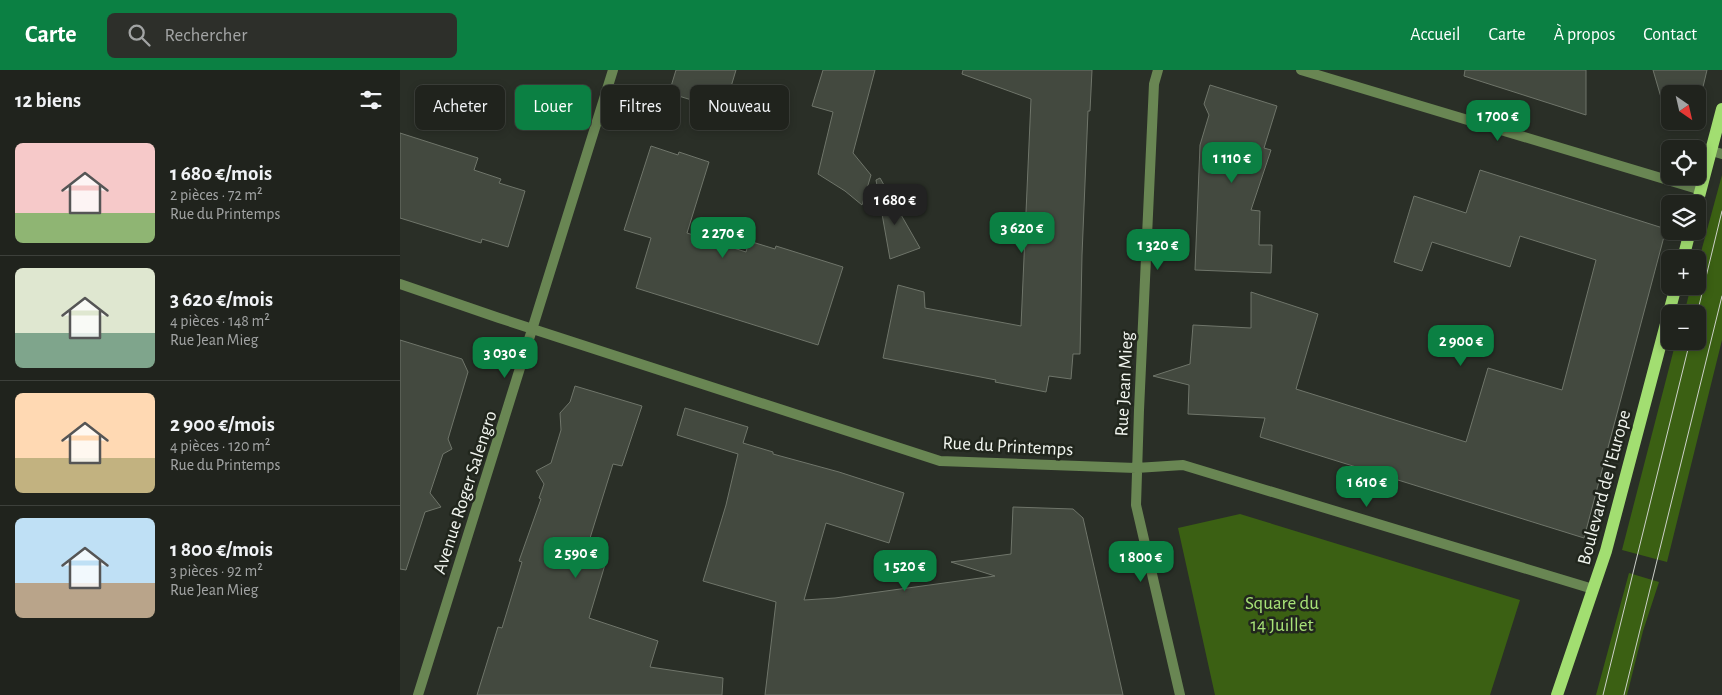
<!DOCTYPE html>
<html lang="fr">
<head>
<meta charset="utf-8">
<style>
	body { margin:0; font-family:"Alegreya Sans",sans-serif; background:#2d2f2a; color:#f1f3f6; height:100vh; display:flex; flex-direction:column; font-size:19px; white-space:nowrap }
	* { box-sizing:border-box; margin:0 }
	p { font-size:16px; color:#a2a4a4 }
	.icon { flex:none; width:28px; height:28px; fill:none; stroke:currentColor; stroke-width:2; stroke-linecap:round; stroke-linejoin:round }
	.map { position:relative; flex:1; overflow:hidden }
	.drawer { display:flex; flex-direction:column; background:#20231d; width:400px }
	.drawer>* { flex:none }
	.top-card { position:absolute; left:15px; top:15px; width:475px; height:45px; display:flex; gap:10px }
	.needle { width:32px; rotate:146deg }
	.buttons { position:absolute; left:1261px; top:15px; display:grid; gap:10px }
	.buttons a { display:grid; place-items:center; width:45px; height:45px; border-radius:8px; background:#20231d; box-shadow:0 2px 8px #0003,0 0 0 1px #3d403b; font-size:25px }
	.price { position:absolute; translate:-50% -42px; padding:0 11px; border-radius:10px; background:#0b8043; color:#fff; font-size:16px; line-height:32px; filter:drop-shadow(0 1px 2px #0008) }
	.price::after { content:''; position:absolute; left:50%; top:30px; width:15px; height:11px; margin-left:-8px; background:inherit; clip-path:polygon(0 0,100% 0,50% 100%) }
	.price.on { background:#222; color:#fff }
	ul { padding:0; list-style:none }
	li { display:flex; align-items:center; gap:15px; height:125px; padding:0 15px }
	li+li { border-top:1px solid #3d403b }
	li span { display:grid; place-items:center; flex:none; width:140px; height:100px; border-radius:8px; color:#555 }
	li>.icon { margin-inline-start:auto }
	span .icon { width:60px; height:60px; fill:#fffc; stroke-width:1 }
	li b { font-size:21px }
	h2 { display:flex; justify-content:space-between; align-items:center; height:60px; padding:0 15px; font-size:21px }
	.tag { padding:0 18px; border-radius:8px; background:#20231d; box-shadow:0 2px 8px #0003,0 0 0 1px #3d403b; font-size:18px; line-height:45px }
	.tag.on { background:#0b8043; color:#fff }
	header { display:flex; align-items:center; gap:30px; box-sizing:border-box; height:70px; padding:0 25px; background:#0b8043; color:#fff }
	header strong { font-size:24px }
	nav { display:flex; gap:28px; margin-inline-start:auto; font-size:18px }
	.search { width:350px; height:45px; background:#2d2f2a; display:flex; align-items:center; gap:12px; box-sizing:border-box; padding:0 18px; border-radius:8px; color:#a2a4a4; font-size:19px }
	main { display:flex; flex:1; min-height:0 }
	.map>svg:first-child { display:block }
	.green { fill:#3b6013 }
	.building { fill:#43493f; stroke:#6f756a }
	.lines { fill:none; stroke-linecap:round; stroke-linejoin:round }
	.service { stroke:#698653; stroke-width:10 }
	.minor { stroke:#698653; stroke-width:10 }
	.primary { stroke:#a2de71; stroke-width:12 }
	.tram { stroke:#cdd1ca; stroke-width:1 }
	.labels { text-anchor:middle; stroke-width:5; stroke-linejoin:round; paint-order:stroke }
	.street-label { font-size:19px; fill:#f1f5ef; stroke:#21261d }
	.park-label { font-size:19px; fill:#a8e378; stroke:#21261d }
</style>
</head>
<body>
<header>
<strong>Carte</strong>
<div class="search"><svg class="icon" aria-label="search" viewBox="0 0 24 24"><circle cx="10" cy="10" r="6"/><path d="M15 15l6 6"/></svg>Rechercher</div>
<nav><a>Accueil</a><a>Carte</a><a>À propos</a><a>Contact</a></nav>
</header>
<main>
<section class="drawer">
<h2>12 biens<svg class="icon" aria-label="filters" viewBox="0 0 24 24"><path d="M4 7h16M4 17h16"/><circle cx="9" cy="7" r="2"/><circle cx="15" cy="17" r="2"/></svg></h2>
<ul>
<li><span style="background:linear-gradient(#f6c9c9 70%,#8fb573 0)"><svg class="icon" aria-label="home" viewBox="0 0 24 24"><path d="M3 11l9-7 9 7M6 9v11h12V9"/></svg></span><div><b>1 680 €/mois</b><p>2 pièces · 72 m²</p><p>Rue du Printemps</p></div></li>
<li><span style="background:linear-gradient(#dfe7d0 65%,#7fa58c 0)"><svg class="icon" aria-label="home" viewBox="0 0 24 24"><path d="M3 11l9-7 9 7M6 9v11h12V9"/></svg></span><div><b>3 620 €/mois</b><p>4 pièces · 148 m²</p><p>Rue Jean Mieg</p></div></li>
<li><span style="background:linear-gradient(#ffd9b3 65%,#c2b280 0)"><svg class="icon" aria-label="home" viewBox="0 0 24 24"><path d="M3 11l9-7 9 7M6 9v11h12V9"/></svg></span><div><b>2 900 €/mois</b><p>4 pièces · 120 m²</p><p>Rue du Printemps</p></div></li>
<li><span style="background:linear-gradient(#bfe0f5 65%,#b9a48a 0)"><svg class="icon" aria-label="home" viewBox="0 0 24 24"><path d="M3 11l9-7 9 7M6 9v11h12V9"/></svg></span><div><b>1 800 €/mois</b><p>3 pièces · 92 m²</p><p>Rue Jean Mieg</p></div></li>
</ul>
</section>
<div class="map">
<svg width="1322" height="625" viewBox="0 0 1322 625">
	<rect width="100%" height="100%" fill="#2a2f27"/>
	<path class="green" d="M1322,105V270L1267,492L1222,480L1276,271H1298V244H1284L1291,216H1298V193Z
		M840,444L1120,530L1090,625H815L778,458Z
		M1229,503L1259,512L1243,561L1227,625H1196Z"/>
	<path class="building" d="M276,0H336L324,40L269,23Z
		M423,0H475L453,83L471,105L462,135L445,121L418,104L433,42L412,36Z
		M563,0H692L690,41H688L682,185L680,284H673L671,309L649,306L646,322L595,312L596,310L483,288L498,215L524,222L525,238L621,256L631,29L562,4Z
		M1065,0H1186V45L1064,6Z
		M1253,0H1307L1298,38V24H1270V43L1265,41Z
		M810,15L877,36L864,78L871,80L851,140L860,141L859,175H872L871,203L795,200L800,75L809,45L804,34Z
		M0,63L78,88L74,100L101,109L99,113L125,121L108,177L82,169L81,173L0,148Z
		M251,76L278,85L279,82L309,92L287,163L346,182L349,171L375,179L376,176L443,197L418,275L236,218L251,168L224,160Z
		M1080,100L1266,159L1184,468L860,367L865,348L788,344L789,315L753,306L790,294L793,255L851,258V222L918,244L896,319L1011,355L1066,372L1088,298L1162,320L1196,190L1120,166L1110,197L1032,172L1022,201L994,192L1014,126L1066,143Z
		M480,108L520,178L490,189L476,110Z
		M0,270L62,289L68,302L48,369L52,379L43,384L30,423L41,437L25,442L6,500L0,499Z
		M175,316L242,336L222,396L213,394L186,481L207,488L189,548L258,571L250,597L323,608L322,625H77L98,557L102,558L122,492L119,491L141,429L139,428L144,414L136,401L151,393L161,360L160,343L170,332Z
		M285,338L348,357L343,373L373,382V384L439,402L504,423L489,473L426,453L404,530L435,528L595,506L551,492L611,484L613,437L673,439L683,448L723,625H365L376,532L303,511L326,435L338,384L277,365Z"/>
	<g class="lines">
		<path class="service" d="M1312,81L1322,84"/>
		<path class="minor" d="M758,0L754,14L739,340L736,435L780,625
			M901,0L1301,120
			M0,214L99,248L540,391L736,398L783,395L1193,519
			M18,625L213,0"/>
		<path class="primary" d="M1297,134L1322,39
			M1283,189L1290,161
			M1157,625L1206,481L1276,216"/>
		<path class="tram" d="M1297,244L1322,141
			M1203,625L1290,271
			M1224,625L1322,226"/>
	</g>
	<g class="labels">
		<g class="street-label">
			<text transform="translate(723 314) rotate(-87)" y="7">Rue Jean Mieg</text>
			<text transform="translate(608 375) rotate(3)" y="7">Rue du Printemps</text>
			<text transform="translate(1203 417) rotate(-75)" y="7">Boulevard de l'Europe</text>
			<text transform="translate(64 422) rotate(-72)" y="7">Avenue Roger Salengro</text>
		</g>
		<g class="park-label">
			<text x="882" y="539">Square du<tspan x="882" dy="22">14 Juillet</tspan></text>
		</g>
	</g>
</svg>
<div class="buttons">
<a><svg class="needle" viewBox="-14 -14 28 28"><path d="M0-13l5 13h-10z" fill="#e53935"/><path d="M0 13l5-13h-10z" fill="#a2a4a4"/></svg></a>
<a><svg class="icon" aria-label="locate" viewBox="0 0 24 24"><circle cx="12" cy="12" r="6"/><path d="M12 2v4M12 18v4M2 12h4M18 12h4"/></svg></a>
<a><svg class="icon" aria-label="layers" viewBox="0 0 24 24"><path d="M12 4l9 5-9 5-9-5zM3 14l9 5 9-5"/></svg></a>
<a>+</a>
<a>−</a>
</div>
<b class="price" style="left:1098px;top:72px">1 700 €</b>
<b class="price" style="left:832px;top:114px">1 110 €</b>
<b class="price on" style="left:495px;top:156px">1 680 €</b>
<b class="price" style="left:622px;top:184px">3 620 €</b>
<b class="price" style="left:323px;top:189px">2 270 €</b>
<b class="price" style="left:758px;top:201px">1 320 €</b>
<b class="price" style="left:1061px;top:297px">2 900 €</b>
<b class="price" style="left:105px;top:309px">3 030 €</b>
<b class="price" style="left:967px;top:438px">1 610 €</b>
<b class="price" style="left:176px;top:509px">2 590 €</b>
<b class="price" style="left:741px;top:513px">1 800 €</b>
<b class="price" style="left:505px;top:522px">1 520 €</b>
<div class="top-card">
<a class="tag">Acheter</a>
<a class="tag on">Louer</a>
<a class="tag">Filtres</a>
<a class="tag">Nouveau</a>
</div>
</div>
</main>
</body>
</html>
